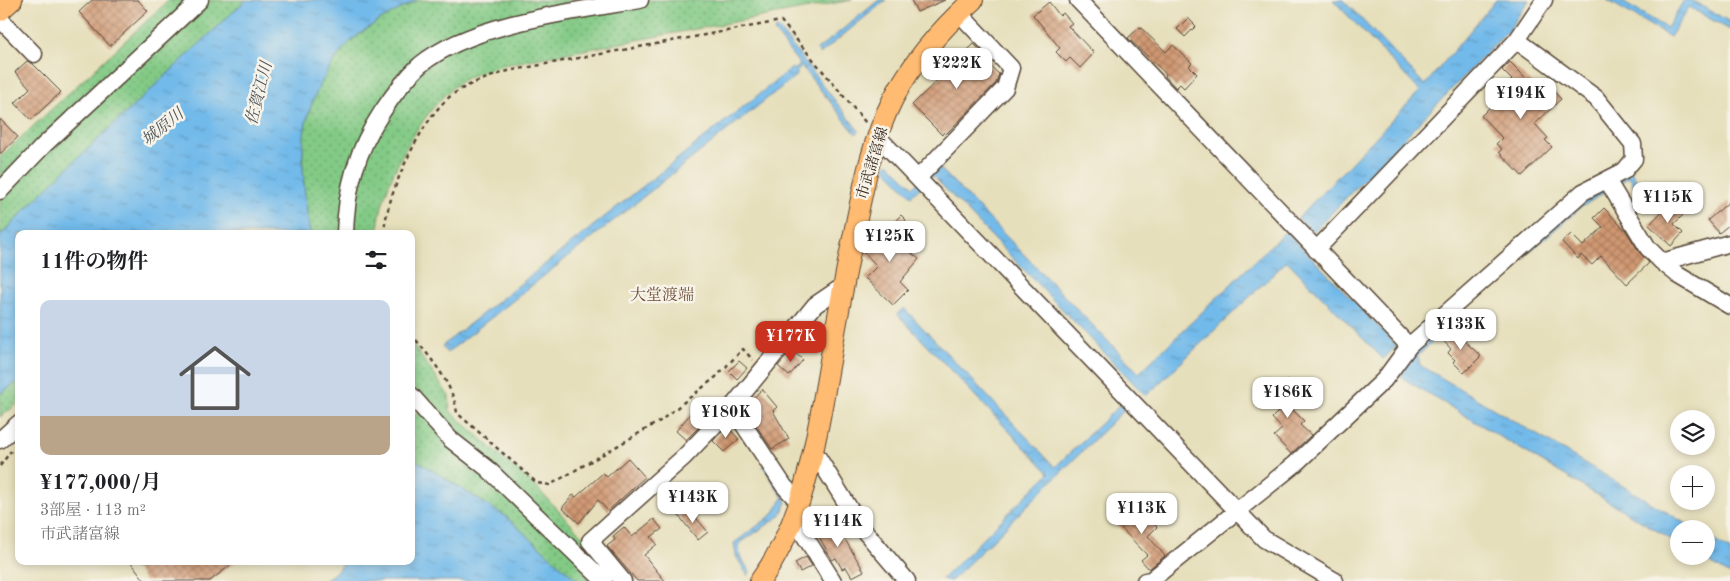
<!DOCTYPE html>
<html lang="ja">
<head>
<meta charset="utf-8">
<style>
	body { margin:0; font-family:"Old Standard TT","Noto Serif JP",serif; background:#f6f6f6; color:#202124; height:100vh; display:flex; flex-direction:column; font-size:19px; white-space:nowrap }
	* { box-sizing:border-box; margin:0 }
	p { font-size:16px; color:#757577 }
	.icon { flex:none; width:28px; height:28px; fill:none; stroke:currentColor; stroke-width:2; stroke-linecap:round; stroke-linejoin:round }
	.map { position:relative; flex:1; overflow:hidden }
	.side { position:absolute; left:15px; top:230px; width:400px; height:335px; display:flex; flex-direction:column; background:#fff; border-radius:10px; box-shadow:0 2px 8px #0003 }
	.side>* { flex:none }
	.buttons { position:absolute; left:1670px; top:410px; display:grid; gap:10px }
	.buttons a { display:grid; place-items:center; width:45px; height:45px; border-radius:50%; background:#fff; box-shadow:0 2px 8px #0003; font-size:25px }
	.price { position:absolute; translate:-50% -42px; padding:0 11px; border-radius:10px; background:#fff; color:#222; font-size:16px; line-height:32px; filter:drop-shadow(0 1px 2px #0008) }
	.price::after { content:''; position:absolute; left:50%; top:30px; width:15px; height:11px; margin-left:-8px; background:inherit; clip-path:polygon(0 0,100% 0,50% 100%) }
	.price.current { background:#c8321e; color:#fff }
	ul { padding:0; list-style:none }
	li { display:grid; align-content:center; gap:10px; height:265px; padding:0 25px }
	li+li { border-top:1px solid #e0e0e0 }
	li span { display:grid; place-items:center; height:155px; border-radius:10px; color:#555 }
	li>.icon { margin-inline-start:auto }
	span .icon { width:90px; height:90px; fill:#fffc; stroke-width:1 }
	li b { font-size:21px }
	h2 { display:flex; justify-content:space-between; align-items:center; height:60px; padding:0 25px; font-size:21px }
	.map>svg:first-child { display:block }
	.grass { fill:url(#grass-dots); stroke:#5f7a52 }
	.water { fill:url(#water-ripples); stroke:#567284 }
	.building { fill:url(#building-cross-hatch) }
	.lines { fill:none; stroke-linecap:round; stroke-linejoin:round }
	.minor-casing { stroke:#554536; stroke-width:19 }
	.major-casing { stroke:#554536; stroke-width:22 }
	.path { stroke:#554536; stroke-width:2.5; stroke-dasharray:4 4; stroke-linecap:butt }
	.minor { stroke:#fff; stroke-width:16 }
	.major { stroke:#ffbb71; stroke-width:20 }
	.labels { text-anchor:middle; stroke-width:5; stroke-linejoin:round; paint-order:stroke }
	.street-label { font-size:15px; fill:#3b2a1e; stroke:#f7f3e8 }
	.water-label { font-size:16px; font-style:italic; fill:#4c555b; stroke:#f7f3e8 }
	.neighbourhood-label { font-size:16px; fill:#6f503b; stroke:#f7f3e8 }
</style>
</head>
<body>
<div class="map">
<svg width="1730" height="581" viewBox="0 0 1730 581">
	<defs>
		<pattern id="grass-dots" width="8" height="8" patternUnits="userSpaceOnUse" patternTransform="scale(1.25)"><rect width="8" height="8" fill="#83ca86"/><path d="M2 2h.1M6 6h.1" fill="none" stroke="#6ca46d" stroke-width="1.8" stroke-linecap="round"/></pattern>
		<pattern id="water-ripples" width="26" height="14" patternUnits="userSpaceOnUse" patternTransform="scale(1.25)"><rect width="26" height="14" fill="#72baea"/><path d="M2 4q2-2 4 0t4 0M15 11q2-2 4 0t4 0" fill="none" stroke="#5f97bd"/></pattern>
		<pattern id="building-cross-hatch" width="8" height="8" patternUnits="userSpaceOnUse" patternTransform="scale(1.25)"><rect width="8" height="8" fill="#d09872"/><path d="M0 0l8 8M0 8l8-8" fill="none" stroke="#aa7c5d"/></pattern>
	</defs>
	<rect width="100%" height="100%" fill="#f7f3e8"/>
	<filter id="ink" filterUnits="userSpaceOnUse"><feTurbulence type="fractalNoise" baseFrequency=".02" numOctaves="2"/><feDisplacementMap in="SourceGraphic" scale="10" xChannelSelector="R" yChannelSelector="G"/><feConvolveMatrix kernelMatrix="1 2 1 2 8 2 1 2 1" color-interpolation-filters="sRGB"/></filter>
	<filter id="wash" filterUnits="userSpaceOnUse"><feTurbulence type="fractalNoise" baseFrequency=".0096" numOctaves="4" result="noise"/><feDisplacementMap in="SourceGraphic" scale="20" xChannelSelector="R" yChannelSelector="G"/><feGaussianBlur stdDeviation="1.12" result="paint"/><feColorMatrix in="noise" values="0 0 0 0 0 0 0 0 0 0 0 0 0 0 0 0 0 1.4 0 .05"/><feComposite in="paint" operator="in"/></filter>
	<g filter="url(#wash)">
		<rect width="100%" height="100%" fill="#e6dfbb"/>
		<path class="grass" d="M169,0H246L60,175L0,236V157Z
			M418,0H852L503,65C489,70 471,74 460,82C422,108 378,188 378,234H310C305,202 299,155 306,123C312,96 327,69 344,48C362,28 394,12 418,0Z
			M411,342L449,396L450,411L536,487L586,540L618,581H578L505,516L411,457V418L419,412L425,402L411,384Z
			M19,381V403L0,417V394Z"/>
		<path class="water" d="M246,0H418C394,12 362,28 344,48C327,69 312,96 306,123C299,155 305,202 310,234H19V381L0,394V236L60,175Z
			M879,0H886L820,54L817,50Z
			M1333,0H1343L1425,85L1496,0H1529L1509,30L1313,232L1298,218L1420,91Z
			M1607,0H1619L1667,28L1684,0H1692L1730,22V30L1689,7L1670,37Z
			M778,28L859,131L856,134L802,67L796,72L798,74L447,353L442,346L792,68L794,70L800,65L774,31Z
			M889,163L913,187L936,164L1139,373L1286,231L1397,346L1383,359L1287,261L1146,396L933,176L911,196L884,167Z
			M1631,171L1648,199L1662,186L1665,188L1651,203L1643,200L1629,177L1580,208L1469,304L1418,356L1420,365L1695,529H1679V544L1399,376L1407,361L1466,304L1577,206Z
			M904,308L1055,467L1121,404L1125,409L951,581L942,579L1049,473L897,314Z
			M411,457L505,516L578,581H324L338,570L343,561H411Z
			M767,465L787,502L780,516L739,544L740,556L750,572L748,576L736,556L734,543L772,515L783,498L763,466Z
			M1706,536L1730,550V575L1699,556H1706Z"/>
		<g id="blocks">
			<path class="building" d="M92,0H138L148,11L110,46L79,12Z
				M911,0H945L917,12Z
				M1049,2L1060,16L1063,13L1072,23L1068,26L1094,53L1080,68L1070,58L1066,62L1056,52L1060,48L1033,15Z
				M1188,18L1196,26L1185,37L1177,29Z
				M1140,27L1166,52L1173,45L1192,63L1189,66L1197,74L1184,88L1180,84L1176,88L1165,76L1166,74L1128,38Z
				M974,44L992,62L989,65L999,74L996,83L946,134L944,132L942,135L912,105Z
				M27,61L33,64L61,92L31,120L15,103L30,88L15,72Z
				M1510,62L1540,92L1548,85L1561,99L1535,124L1548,138L1545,140L1552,147L1522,176L1499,152L1502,149L1496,144L1502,138L1481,116L1498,99L1496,96L1512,80L1502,70Z
				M0,119L18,137L0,154Z
				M1730,201V224L1719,233L1708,220Z
				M1670,203L1683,215L1674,224L1683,233L1671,246L1649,225Z
				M1604,208L1626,231L1640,253L1649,263L1627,284L1601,256L1592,265L1581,255L1578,259L1562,242L1571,234L1583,246L1603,227L1594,218Z
				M901,215L906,220L892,238L919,259L900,282L908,290L893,305L865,278L877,266L864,252L883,233L880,231L888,221L892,224Z
				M1451,329L1481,356L1464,373L1453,362L1455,360L1448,353L1451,349L1441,338Z
				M792,350L803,360L789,376L778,366Z
				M739,361L747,368L737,379L729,371Z
				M1288,380L1299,392L1287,404L1304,421L1300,425L1311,435L1291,454L1274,436L1282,429L1272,418L1279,411L1268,400Z
				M762,389L777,407L773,411L789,439L772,449L744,408Z
				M691,413L703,423L686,440L676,431Z
				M727,426L739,439L724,452L713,441Z
				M628,458L645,477L608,511L598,500L579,523L562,508L573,495L576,497L603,473L607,477Z
				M1136,505L1157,527L1148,536L1165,556L1149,569L1141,560L1147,555L1117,524Z
				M688,508L708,532L698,540L679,516Z
				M654,519L662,529L651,537L657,544L644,555L665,581H637L607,546L615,540L613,536L624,527L632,537Z
				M830,520L841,540L844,538L864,571L852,577L846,567L842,569L836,558L832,560L814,528Z
				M806,557L812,566L800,572L795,563Z
				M130,561H236L210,581H145Z"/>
		</g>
	</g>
	<g filter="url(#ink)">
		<use href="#blocks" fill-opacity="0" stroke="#554536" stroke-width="1"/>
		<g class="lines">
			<defs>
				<path id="minor" d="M1078,0L1409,346
					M0,19L34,54
					M878,137L1264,539L1335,581
					M918,178L1005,88L1011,68L959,13
					M1607,180L1648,248L1662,262L1730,243
					M0,191L44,145L200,0
					M345,234C346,188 357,150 382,112C393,95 405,79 420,65C471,23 575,11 640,0
					M1316,250L1517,40L1544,0
					M1662,262L1678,275L1730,306
					M411,395L450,439L487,468L604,581
					M732,407L784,486L799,502
					M0,440L19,423
					M814,451L861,527L907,581
					M794,519L833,581
					M623,581L590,541L684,457L732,407L815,305L843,286
					M1145,581L1151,580L1294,465L1384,380L1409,346L1583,192L1624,171L1634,159L1633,144L1596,98L1517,40"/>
				<path id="major" d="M0,11L12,0
					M760,581C798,529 812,463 823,401C833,345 842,289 854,233C863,188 872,140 893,99C913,61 942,28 973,0"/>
			</defs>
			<use href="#minor" class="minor-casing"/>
			<use href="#major" class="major-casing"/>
			<path class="path" d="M384,234C385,198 419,125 446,100C462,85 487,78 508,71L781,21L866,123
				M411,334C430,357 453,383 457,413L537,483L550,485L660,421L716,377L743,349L753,360
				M0,466L11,451"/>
			<use href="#minor" class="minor"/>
			<use href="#major" class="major"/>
		</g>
	</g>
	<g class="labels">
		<g class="street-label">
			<text transform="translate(872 163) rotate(-73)" y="5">市武諸富線</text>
		</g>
		<g class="water-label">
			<text transform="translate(258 93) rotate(-76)" y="6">佐賀江川</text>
			<text transform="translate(162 126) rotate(-39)" y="6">城原川</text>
		</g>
		<g class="neighbourhood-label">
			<text x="662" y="300">大堂渡端</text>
		</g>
	</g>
</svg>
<div class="buttons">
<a><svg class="icon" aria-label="layers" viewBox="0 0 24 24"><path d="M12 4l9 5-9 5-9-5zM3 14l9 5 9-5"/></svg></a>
<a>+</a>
<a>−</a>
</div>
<b class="price" style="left:957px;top:90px">¥222K</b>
<b class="price" style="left:1521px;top:120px">¥194K</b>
<b class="price" style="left:1668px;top:224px">¥115K</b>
<b class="price" style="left:890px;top:263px">¥125K</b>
<b class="price" style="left:1461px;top:351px">¥133K</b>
<b class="price current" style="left:791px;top:363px">¥177K</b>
<b class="price" style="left:1288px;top:419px">¥186K</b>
<b class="price" style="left:726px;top:439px">¥180K</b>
<b class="price" style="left:693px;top:524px">¥143K</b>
<b class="price" style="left:1142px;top:535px">¥113K</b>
<b class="price" style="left:838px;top:548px">¥114K</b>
<section class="side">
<h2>11件の物件<svg class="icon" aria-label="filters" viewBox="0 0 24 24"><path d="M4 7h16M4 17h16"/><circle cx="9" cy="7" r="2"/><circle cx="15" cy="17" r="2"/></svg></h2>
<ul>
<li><span style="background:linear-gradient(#c9d6e8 75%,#b9a48a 0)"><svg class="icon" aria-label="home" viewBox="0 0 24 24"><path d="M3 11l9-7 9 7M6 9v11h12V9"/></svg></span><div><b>¥177,000/月</b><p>3部屋 · 113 m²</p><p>市武諸富線</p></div></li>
</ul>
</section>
</div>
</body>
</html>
